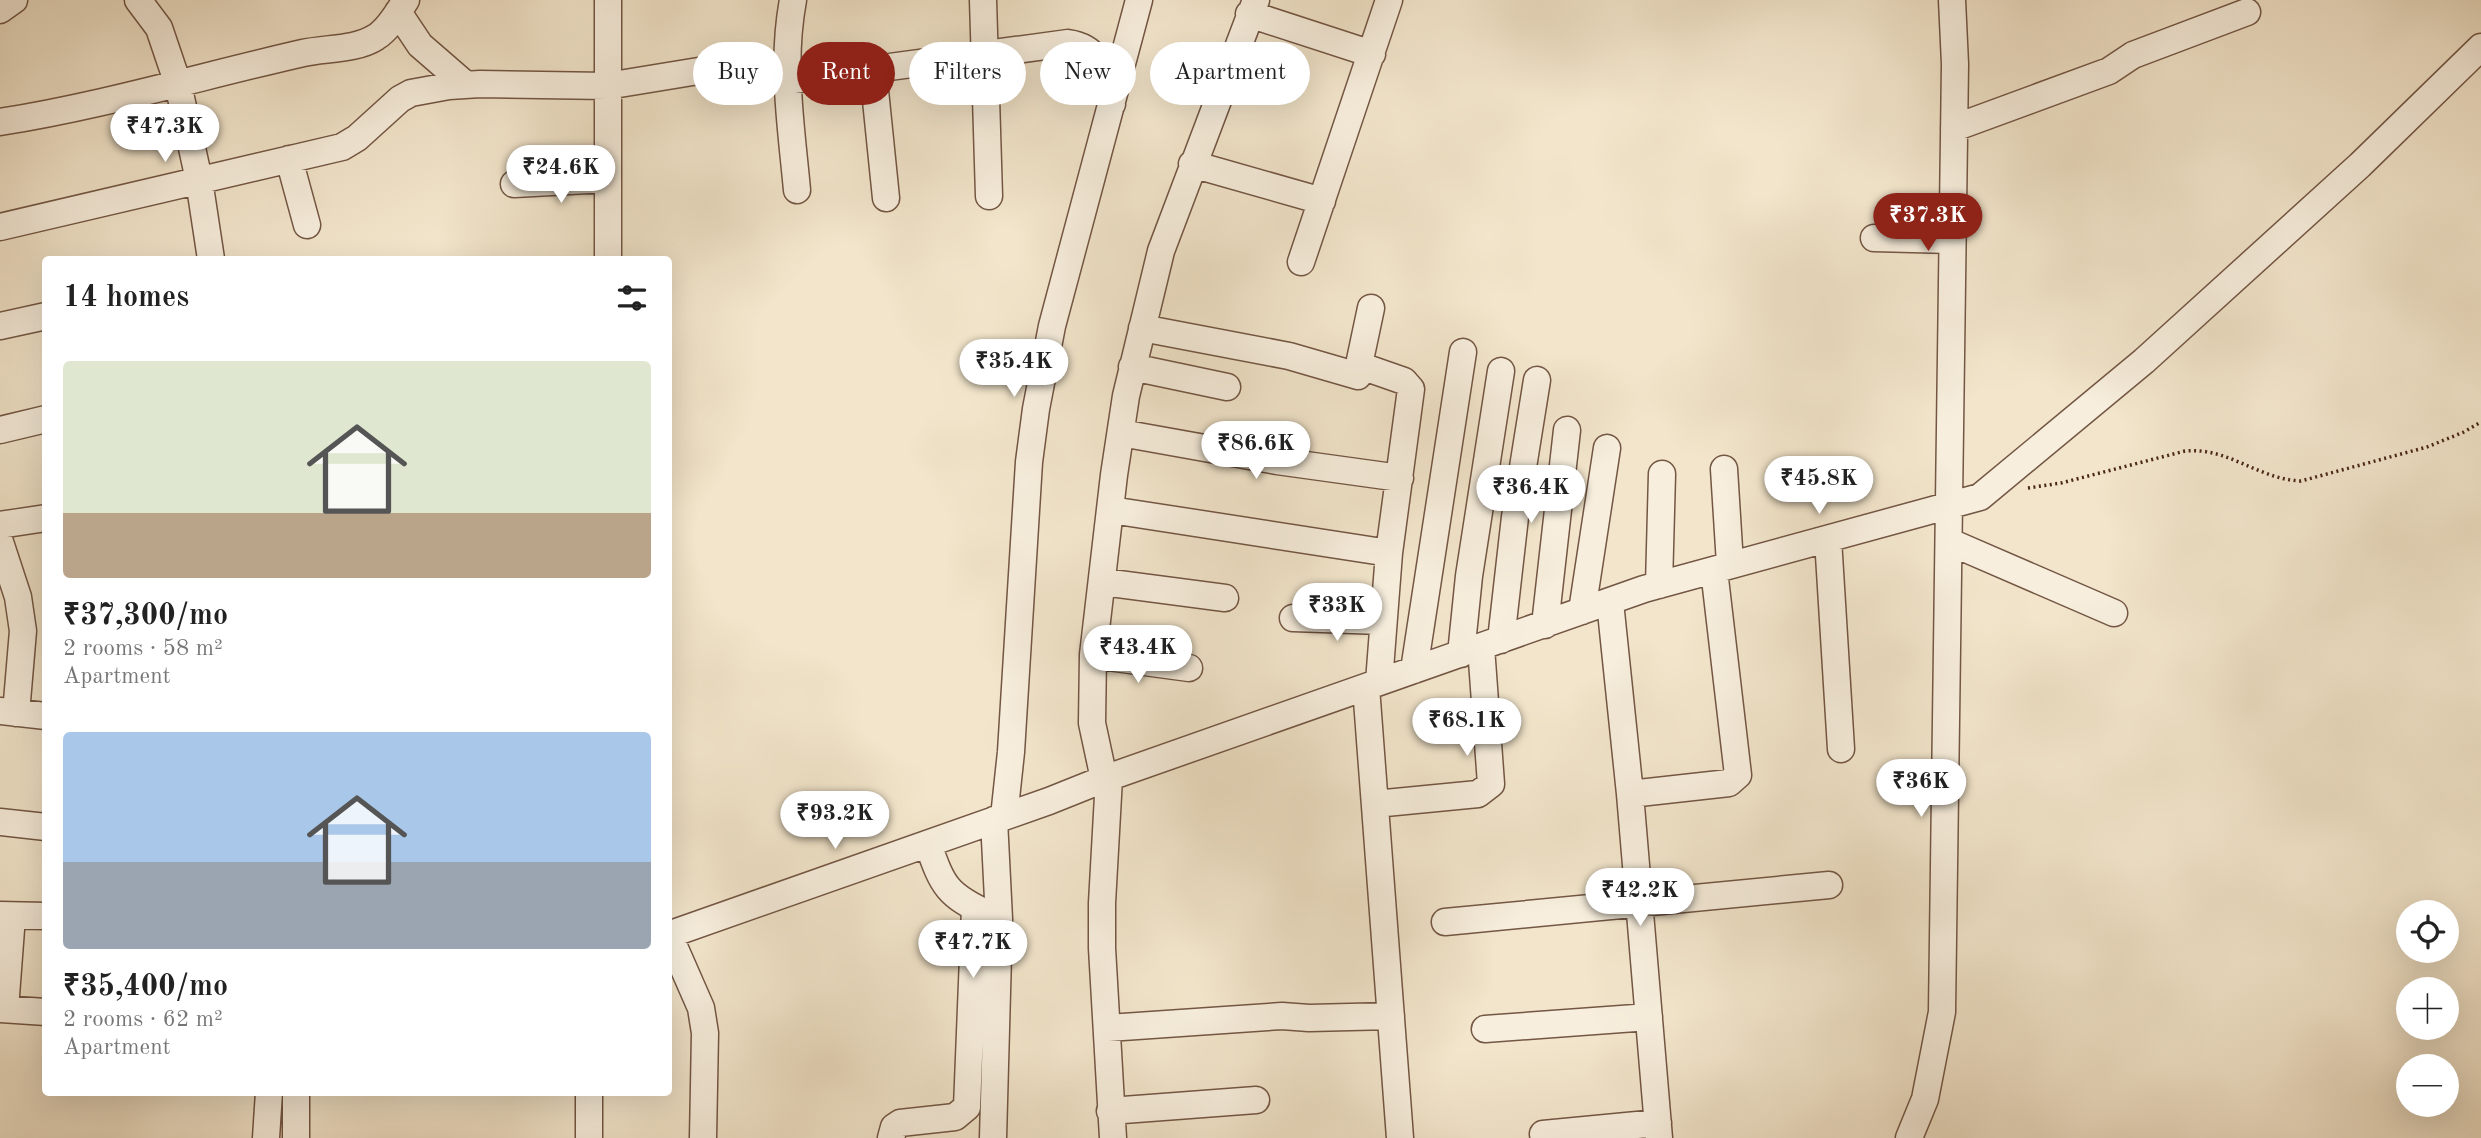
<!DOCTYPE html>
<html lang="en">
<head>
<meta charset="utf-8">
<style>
	body { margin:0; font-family:"Old Standard TT",serif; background:#f6f6f6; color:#222; height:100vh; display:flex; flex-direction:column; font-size:26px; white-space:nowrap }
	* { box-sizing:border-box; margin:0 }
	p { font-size:23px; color:#767676 }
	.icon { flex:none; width:38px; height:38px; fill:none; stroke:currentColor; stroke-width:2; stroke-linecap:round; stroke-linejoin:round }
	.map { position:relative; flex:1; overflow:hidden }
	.drawer { position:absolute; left:42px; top:256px; width:630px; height:840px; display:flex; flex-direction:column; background:#fff; border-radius:7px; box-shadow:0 7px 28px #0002 }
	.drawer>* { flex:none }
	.guide { position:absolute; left:693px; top:42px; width:665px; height:63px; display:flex; gap:14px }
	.fabs { position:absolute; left:2396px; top:900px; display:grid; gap:14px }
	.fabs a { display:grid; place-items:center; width:63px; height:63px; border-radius:50%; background:#fff; box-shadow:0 7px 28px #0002; font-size:35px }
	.price { position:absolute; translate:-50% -60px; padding:0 16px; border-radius:24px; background:#fff; color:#222; font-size:23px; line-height:46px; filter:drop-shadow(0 2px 4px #0008) }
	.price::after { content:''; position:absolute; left:50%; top:42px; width:21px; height:16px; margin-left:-10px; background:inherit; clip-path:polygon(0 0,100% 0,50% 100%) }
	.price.on { background:#8f2418; color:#fff }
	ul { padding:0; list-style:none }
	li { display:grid; align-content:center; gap:14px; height:371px; padding:0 21px }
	li span { display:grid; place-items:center; height:217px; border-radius:7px; color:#555 }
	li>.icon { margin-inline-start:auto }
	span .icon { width:126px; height:126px; fill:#fffc; stroke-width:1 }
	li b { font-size:30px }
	h2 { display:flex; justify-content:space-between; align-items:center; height:84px; padding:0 21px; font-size:30px }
	.tag { padding:0 24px; border-radius:32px; background:#fff; box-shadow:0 7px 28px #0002; font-size:24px; line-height:63px }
	.tag.on { background:#8f2418; color:#fff }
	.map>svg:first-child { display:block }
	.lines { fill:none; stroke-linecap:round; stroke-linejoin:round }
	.minor-casing { stroke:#735644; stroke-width:29 }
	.path { stroke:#492617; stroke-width:3.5; stroke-dasharray:2 3.5; stroke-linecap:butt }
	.minor { stroke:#f7eedd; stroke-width:26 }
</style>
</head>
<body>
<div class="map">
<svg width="2481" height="1138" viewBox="0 0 2481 1138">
	<rect width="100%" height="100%" fill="#f2e5cb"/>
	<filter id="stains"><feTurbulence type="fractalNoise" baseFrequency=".00286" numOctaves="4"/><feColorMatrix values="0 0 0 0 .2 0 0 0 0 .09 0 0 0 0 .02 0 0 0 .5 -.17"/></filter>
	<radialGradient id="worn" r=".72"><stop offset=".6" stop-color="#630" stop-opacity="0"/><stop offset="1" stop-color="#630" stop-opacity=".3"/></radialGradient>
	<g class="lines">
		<defs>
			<path id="minor" d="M138,0L159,28L178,84L199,180L211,259
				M793,0C781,64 791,125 797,190
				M983,0L989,196
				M0,10L14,0
				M398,12L420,45L465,84
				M1249,14L1372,54
				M873,71L886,198
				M0,122C102,106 202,76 303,53C325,48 356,50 376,37C389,29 398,12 406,0
				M1954,128L2109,71L2133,55L2247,12
				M289,159L307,225
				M1192,164L1322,201
				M514,184L607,179
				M0,227L342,147L357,138L400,99L411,93L449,86L480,84L607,86L729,66L786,81L1068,43C1103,48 1103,75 1112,104
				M1874,238L1951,240
				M608,259V0
				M1301,262L1389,0
				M1371,308L1360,360L1361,366L1404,381L1411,389L1389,553L1379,682
				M0,326L46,316
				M1142,328L1289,356L1358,376
				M1132,367L1227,387
				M0,430L46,419
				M1121,433L1277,461L1400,478
				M1724,469L1730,564
				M1111,510L1389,553
				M0,525L46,518
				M1828,539L1841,749
				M0,542L18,597L23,631L16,713
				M1950,542L2114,613
				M1103,582L1225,598
				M1659,585L1662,474
				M1610,602L1630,794L1659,1138
				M1582,611L1607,448
				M1293,618L1382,621
				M1545,625L1567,430
				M1501,640L1515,517L1537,380
				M1461,654L1469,576L1501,371
				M1093,655L1189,668
				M1414,670L1463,352
				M1366,687L1400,1138
				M0,711L46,716
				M1109,778L1102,903V948L1113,1138
				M1104,779L1092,723L1093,655L1114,475L1126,396L1161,251L1256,0
				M1630,794L1729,783L1738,775L1714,570
				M1375,804L1478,794L1491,784L1481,647
				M1004,817L1011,752L1029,462L1036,409L1052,326L1139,0
				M0,822L46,827
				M928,844C943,887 947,895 990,915
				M0,915L46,916
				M1445,922L1829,885
				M668,935L1049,801L1104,779L1644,589L1980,497L2144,361L2360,165L2481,47
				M669,935L701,1008L705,1033L703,1138
				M0,1009L46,1012
				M5,1009L12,916
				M1108,1028L1282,1016L1309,1018L1391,1016
				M1485,1029L1649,1017
				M1110,1111L1256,1100
				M1543,1134L1658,1123
				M266,1138L269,1092
				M296,1138V1092
				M589,1138V1092
				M891,1138L894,1127L900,1123L955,1117L967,1107L975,908
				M993,1138L999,919L994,820
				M1909,1138L1925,1099L1942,1012L1955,64L1952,0"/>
		</defs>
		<use href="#minor" class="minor-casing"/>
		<path class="path" d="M2028,488L2061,483L2185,451C2229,447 2257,479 2301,481L2427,447L2464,432L2481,422"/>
		<use href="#minor" class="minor"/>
	</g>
	<rect width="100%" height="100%" filter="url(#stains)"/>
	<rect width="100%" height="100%" fill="url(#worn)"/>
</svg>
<div class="fabs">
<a><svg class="icon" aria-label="locate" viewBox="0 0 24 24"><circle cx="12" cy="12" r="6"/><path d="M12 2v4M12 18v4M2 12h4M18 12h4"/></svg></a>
<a>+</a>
<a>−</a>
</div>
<b class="price" style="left:165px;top:164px">₹47.3K</b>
<b class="price" style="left:561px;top:205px">₹24.6K</b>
<b class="price on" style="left:1928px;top:253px">₹37.3K</b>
<b class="price" style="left:1014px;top:399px">₹35.4K</b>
<b class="price" style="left:1256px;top:481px">₹86.6K</b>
<b class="price" style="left:1819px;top:516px">₹45.8K</b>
<b class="price" style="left:1531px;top:525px">₹36.4K</b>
<b class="price" style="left:1337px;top:643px">₹33K</b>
<b class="price" style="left:1138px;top:685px">₹43.4K</b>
<b class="price" style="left:1467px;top:758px">₹68.1K</b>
<b class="price" style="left:1921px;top:819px">₹36K</b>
<b class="price" style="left:835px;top:851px">₹93.2K</b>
<b class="price" style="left:1640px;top:928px">₹42.2K</b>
<b class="price" style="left:973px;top:980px">₹47.7K</b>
<div class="guide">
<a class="tag">Buy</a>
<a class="tag on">Rent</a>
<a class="tag">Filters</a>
<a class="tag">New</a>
<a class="tag">Apartment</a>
</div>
<section class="drawer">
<h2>14 homes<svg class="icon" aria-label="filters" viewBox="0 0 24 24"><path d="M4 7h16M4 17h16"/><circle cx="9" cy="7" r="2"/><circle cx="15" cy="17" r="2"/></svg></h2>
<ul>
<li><span style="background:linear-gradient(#dfe7d0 70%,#b9a48a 0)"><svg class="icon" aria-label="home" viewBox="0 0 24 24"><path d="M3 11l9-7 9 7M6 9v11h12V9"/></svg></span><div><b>₹37,300/mo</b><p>2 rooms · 58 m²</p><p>Apartment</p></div></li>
<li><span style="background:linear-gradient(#a9c7e8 60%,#9aa5b1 0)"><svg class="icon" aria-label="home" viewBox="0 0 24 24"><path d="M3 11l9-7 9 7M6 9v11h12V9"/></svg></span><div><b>₹35,400/mo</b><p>2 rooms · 62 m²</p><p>Apartment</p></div></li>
</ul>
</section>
</div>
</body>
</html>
